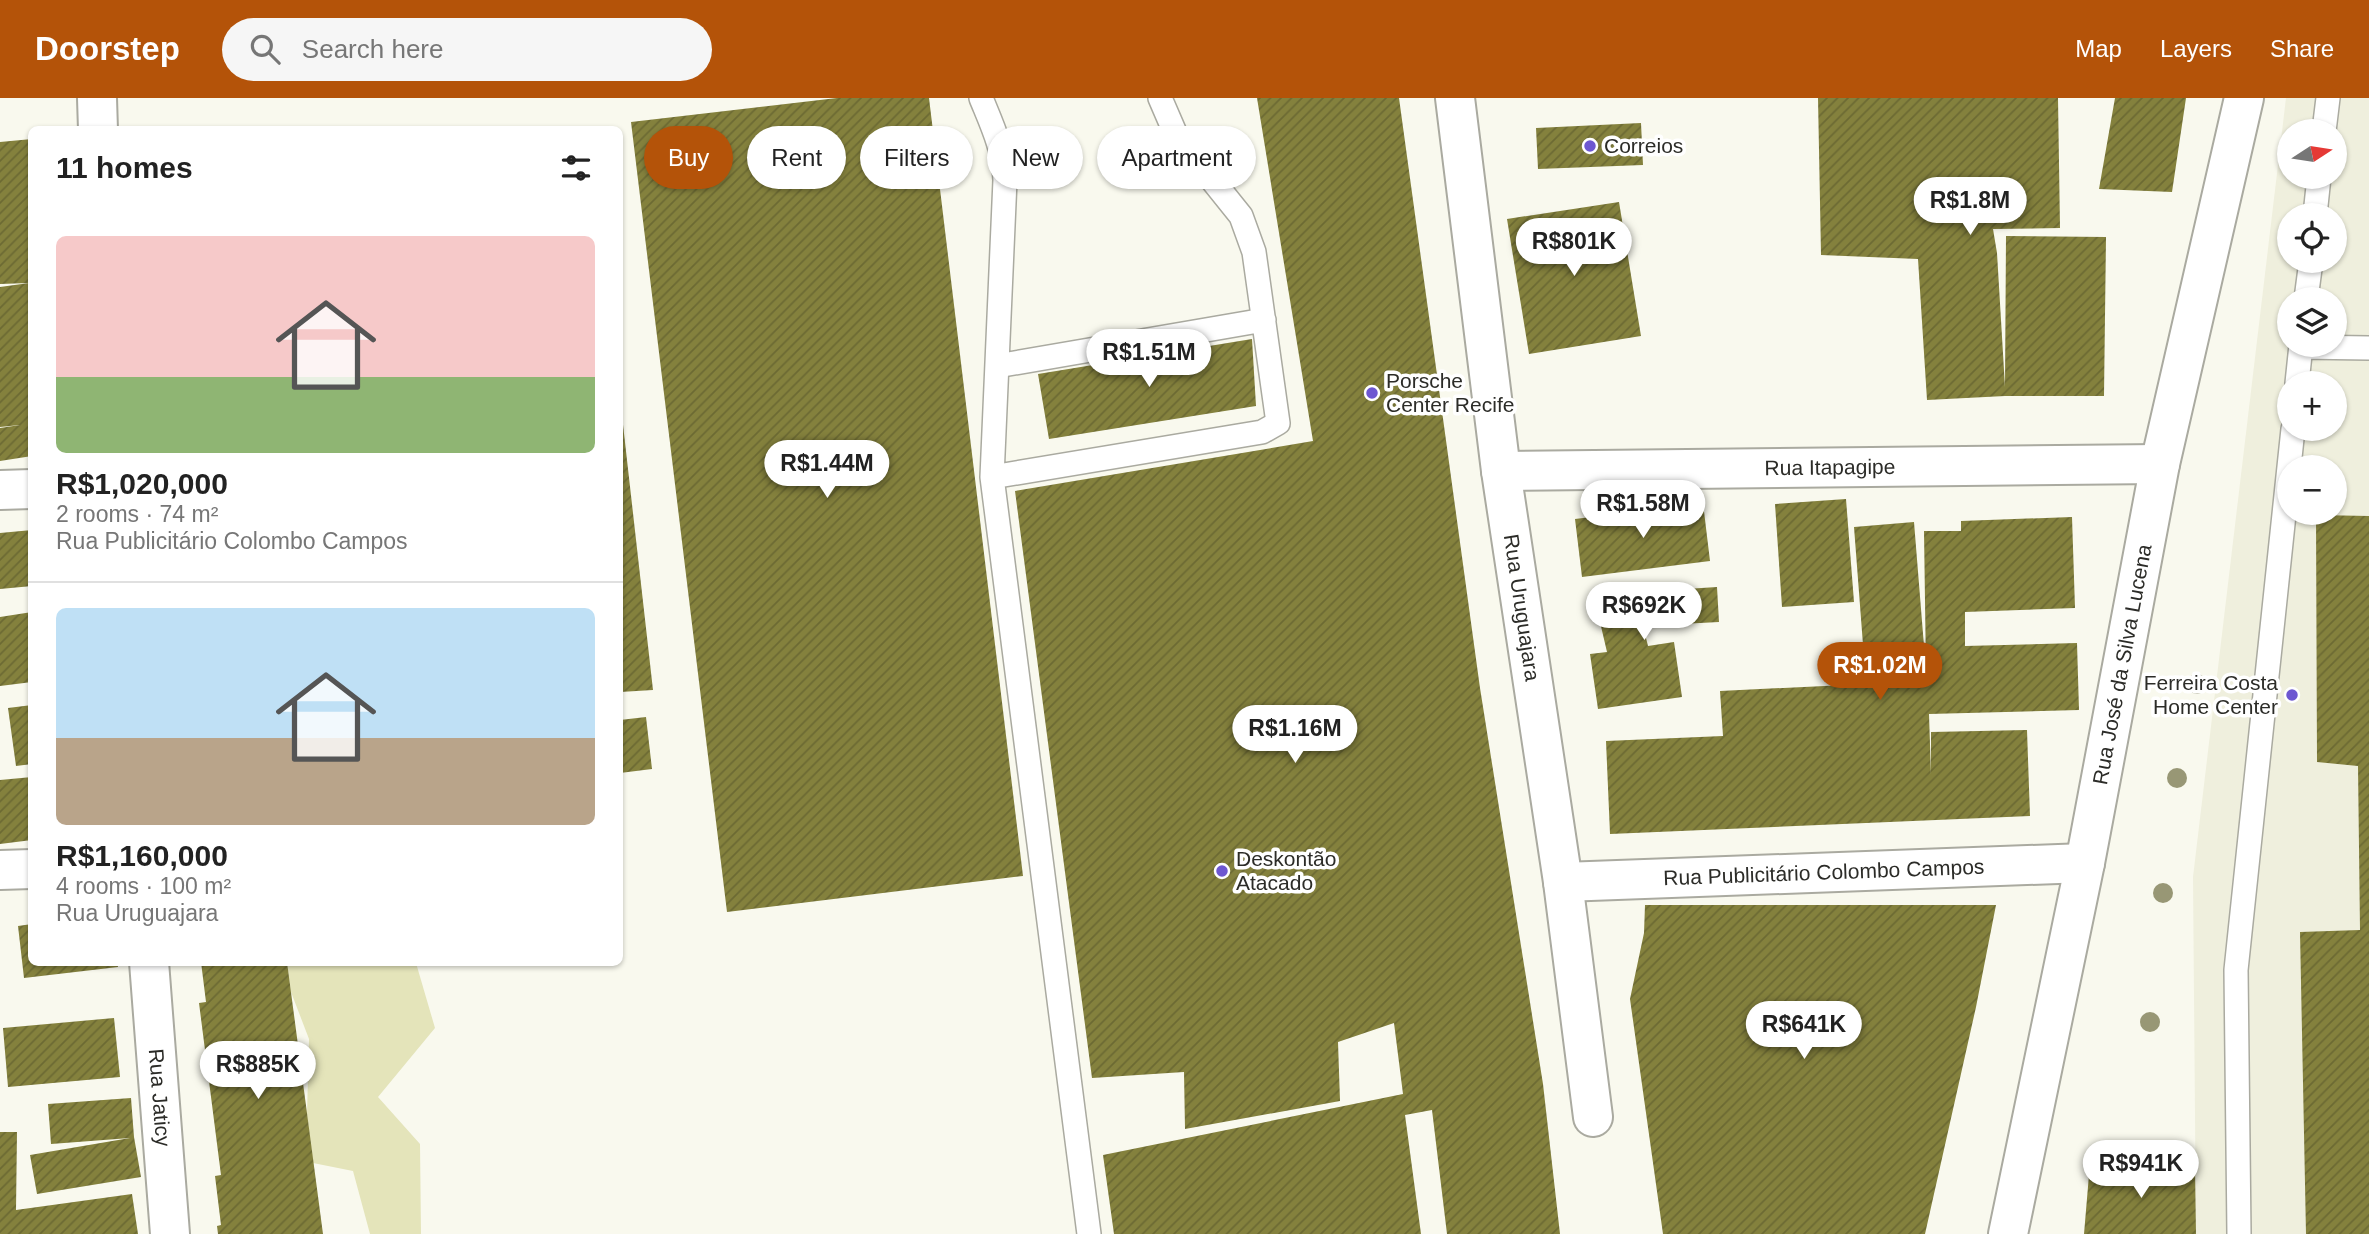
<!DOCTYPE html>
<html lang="en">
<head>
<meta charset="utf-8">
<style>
	body { margin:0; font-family:Arial,sans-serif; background:#f6f6f6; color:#222; height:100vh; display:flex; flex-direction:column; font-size:26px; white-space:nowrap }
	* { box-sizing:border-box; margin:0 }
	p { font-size:23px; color:#767676 }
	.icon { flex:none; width:38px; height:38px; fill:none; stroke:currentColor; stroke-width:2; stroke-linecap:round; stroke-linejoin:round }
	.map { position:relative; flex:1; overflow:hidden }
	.sheet { position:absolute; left:28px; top:28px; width:595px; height:840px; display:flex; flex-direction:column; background:#fff; border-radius:10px; box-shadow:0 2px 5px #0004 }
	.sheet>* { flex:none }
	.hud { position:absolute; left:644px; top:28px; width:665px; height:63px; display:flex; gap:14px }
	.needle { width:46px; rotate:78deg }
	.tools { position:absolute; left:2277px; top:21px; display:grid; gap:14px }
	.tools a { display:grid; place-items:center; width:70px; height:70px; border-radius:50%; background:#fff; box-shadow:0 2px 5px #0004; font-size:35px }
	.price { position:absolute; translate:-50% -60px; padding:0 16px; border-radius:24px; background:#fff; color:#222; font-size:23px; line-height:46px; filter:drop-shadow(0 2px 4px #0008) }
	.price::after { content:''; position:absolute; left:50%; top:42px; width:21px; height:16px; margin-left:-10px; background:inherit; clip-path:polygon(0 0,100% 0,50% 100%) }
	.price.active { background:#b45309; color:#fff }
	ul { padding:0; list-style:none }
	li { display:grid; align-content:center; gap:14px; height:371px; padding:0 28px }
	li+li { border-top:2px solid #e0e0e0 }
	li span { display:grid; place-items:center; height:217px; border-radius:10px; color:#555 }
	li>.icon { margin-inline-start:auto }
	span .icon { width:126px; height:126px; fill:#fffc; stroke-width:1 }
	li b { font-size:30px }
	h2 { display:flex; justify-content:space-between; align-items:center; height:84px; padding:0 28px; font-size:30px }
	.chip { padding:0 24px; border-radius:32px; background:#fff; box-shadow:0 2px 5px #0004; font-size:24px; line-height:63px }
	.chip.active { background:#b45309; color:#fff }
	header { display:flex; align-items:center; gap:42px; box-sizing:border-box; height:98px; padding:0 35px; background:#b45309; color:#fff }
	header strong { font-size:33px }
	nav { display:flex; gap:38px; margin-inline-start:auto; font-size:24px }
	.search { width:490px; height:63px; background:#f6f6f6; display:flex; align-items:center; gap:18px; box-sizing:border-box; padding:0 24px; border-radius:38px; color:#767676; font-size:26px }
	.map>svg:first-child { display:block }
	.built { fill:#efefdd; fill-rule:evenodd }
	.green { fill:#e4e4ba }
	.building { fill:url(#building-hatch) }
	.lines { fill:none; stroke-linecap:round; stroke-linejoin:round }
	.lane-casing { stroke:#aaaaa0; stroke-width:26 }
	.street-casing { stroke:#aaaaa0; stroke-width:42 }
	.lane { stroke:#fff; stroke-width:23 }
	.street { stroke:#fff; stroke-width:38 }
	.tree { fill:#989775 }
	.poi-dot { fill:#6d57d1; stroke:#fff; stroke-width:2.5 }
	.labels { text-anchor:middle; stroke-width:7; stroke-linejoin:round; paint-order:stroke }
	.poi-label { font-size:21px; fill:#2c2c28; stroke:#fff; text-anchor:start }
	.street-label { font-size:21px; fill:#2c2c28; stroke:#fff }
</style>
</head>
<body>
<header>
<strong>Doorstep</strong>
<div class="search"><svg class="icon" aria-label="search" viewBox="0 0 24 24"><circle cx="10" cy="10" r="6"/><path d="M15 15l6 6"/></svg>Search here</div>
<nav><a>Map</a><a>Layers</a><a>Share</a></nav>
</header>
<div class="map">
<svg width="2369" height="1136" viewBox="0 0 2369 1136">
	<defs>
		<pattern id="building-hatch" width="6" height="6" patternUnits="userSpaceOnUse" patternTransform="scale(1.75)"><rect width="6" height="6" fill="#84813d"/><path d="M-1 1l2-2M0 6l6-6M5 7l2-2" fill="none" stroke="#6c6a33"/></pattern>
	</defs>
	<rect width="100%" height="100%" fill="#f9f9ee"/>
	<path class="built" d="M2286,0H2369V1136H2196L2193,779ZM2289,33H2334V79H2289ZM2289,117H2334V163H2289ZM2289,201H2334V247H2289ZM2289,285H2334V331H2289ZM2289,369H2334V415H2289Z"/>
	<path class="green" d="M287,865H416L435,930L378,999L420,1046L421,1136H370L353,1073L313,1065L307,1016L309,941L291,894Z"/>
	<path class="building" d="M837,0H929L1023,778L727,814L631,24Z
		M1257,0H1399L1480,590L1543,986L1560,1136H1447L1432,1012L1405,1017L1421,1136H1114L1103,1057L1403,996L1394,925L1338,944L1340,1003L1185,1031L1184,974L1092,980L1015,393L1313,343Z
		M1818,0H2058L2060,130L1993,131L1997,155L2005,289L2006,138L2106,139L2104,298H2005L1927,302L1918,161L1821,157Z
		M2115,0H2186L2172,94L2099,91Z
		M1641,25L1643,67L1538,71L1536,30Z
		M32,41V358L0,363V330L20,327L0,329V189L29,185L0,186V44Z
		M1619,104L1641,238L1529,256L1507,121Z
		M1252,241L1256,308L1049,341L1038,276Z
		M620,309H621L653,592L620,594Z
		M1846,401L1854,504L1782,509L1775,406Z
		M1703,405L1710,463L1582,479L1575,421Z
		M2316,417L2369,418V1136H2306L2300,834L2360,832L2358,668L2317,664Z
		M2072,419L2075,510L1965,514V548L2077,545L2079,612L1929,616L1931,676V634L2027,632L2030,718L1610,736L1606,643L1723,638L1720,593L1866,586L1854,429L1914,424L1926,573L1924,433H1961V423Z
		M32,432V488L0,491V435Z
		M1633,485L1640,515L1639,494L1717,489L1719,524L1643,528L1648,548L1674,544L1682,599L1598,611L1590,556L1607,554L1593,494Z
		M32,514V584L0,588V519Z
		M32,607V666L16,668L8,610Z
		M646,619L652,671L620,675V622Z
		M32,679V742L0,746V682Z
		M1645,807H1996L1976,909L1925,1136H1663L1630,901L1644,835Z
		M32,826V864H117L118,869L24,880L18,828Z
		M201,864H287L323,1136H218L217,1128L221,1127L215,1078L221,1077L199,905L206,904Z
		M114,920L120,979L8,989L3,930Z
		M131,1000L134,1039L141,1079L37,1096L30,1057L130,1040L51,1046L48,1006Z
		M0,1034H17L16,1112L132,1096L138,1136H0Z
		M2090,1065L2154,1070L2195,1066L2196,1136H2084Z"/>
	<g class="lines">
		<defs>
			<path id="lane" d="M981,0C992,27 1004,52 1005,82L992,379L1262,334L1278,325L1254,154L1241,118L1176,37L1160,0
				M2324,33L2328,0
				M2315,117L2319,79
				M2306,201L2311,163
				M2301,249L2369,250
				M997,268L1264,222
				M2297,285L2301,247
				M992,379L1089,1136
				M2239,1136L2236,872L2293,331"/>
			<g id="street">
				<path d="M97,0L98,32"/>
				<path id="s1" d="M1455,0L1501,373L1563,784L1593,1019"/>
				<path id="s2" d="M1501,373L2160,366"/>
				<path d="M0,392L32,391"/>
				<path d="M0,772L32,771"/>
				<path id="s3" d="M1563,784L2085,765"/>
				<path id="s4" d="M149,864L170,1136"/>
				<path id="s5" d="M2008,1136L2085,765L2160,366L2244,0"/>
			</g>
		</defs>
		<use href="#lane" class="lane-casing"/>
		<use href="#street" class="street-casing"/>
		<use href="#lane" class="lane"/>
		<use href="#street" class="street"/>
	</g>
	<g class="tree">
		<circle cx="2197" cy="586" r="10"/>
		<circle cx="2177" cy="680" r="10"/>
		<circle cx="2163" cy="795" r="10"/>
		<circle cx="2150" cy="924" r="10"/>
	</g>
	<g class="poi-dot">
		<circle cx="1590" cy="48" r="7"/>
		<circle cx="1372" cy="295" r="7"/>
		<circle cx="2292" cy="597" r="7"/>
		<circle cx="1222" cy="773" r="7"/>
	</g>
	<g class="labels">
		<g class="poi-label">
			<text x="1604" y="55">Correios</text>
			<text x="1386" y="290">Porsche<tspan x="1386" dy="24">Center Recife</tspan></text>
			<text x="2278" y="592" text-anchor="end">Ferreira Costa<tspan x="2278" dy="24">Home Center</tspan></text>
			<text x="1236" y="768">Deskontão<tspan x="1236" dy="24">Atacado</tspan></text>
		</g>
		<g class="street-label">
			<text dy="7" stroke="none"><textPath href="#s2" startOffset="329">Rua Itapagipe</textPath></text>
			<text dy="7" stroke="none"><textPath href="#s1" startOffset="514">Rua Uruguajara</textPath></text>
			<text dy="7" stroke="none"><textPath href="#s5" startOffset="581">Rua José da Silva Lucena</textPath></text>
			<text dy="7" stroke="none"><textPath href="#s3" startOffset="261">Rua Publicitário Colombo Campos</textPath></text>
			<text dy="7" stroke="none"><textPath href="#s4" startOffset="136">Rua Jaticy</textPath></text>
		</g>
	</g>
</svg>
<div class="tools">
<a><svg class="needle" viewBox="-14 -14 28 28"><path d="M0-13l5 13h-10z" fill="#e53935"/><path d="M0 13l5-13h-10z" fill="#767676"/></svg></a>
<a><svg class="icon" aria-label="locate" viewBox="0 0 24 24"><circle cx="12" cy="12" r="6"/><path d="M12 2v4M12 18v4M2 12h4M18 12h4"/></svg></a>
<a><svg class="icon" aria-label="layers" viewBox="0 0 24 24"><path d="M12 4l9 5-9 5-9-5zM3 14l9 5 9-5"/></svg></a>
<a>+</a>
<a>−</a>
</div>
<b class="price" style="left:1970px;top:139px">R$1.8M</b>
<b class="price" style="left:1574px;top:180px">R$801K</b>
<b class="price" style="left:1149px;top:291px">R$1.51M</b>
<b class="price" style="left:827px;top:402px">R$1.44M</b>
<b class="price" style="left:1643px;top:442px">R$1.58M</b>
<b class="price" style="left:1644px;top:544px">R$692K</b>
<b class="price active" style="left:1880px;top:604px">R$1.02M</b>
<b class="price" style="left:1295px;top:667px">R$1.16M</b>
<b class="price" style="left:1804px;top:963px">R$641K</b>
<b class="price" style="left:258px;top:1003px">R$885K</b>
<b class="price" style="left:2141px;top:1102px">R$941K</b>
<div class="hud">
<a class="chip active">Buy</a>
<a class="chip">Rent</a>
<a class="chip">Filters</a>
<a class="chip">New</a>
<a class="chip">Apartment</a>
</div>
<section class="sheet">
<h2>11 homes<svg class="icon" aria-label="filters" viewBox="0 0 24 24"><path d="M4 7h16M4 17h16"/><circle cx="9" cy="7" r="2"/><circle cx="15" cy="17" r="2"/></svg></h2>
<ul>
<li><span style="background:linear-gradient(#f6c9c9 65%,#8fb573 0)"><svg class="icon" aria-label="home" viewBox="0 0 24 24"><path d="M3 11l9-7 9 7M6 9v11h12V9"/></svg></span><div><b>R$1,020,000</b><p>2 rooms · 74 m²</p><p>Rua Publicitário Colombo Campos</p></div></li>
<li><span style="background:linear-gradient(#bfe0f5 60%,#b9a48a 0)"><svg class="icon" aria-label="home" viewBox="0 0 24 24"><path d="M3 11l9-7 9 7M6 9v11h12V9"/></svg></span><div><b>R$1,160,000</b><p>4 rooms · 100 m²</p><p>Rua Uruguajara</p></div></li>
</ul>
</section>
</div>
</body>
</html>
